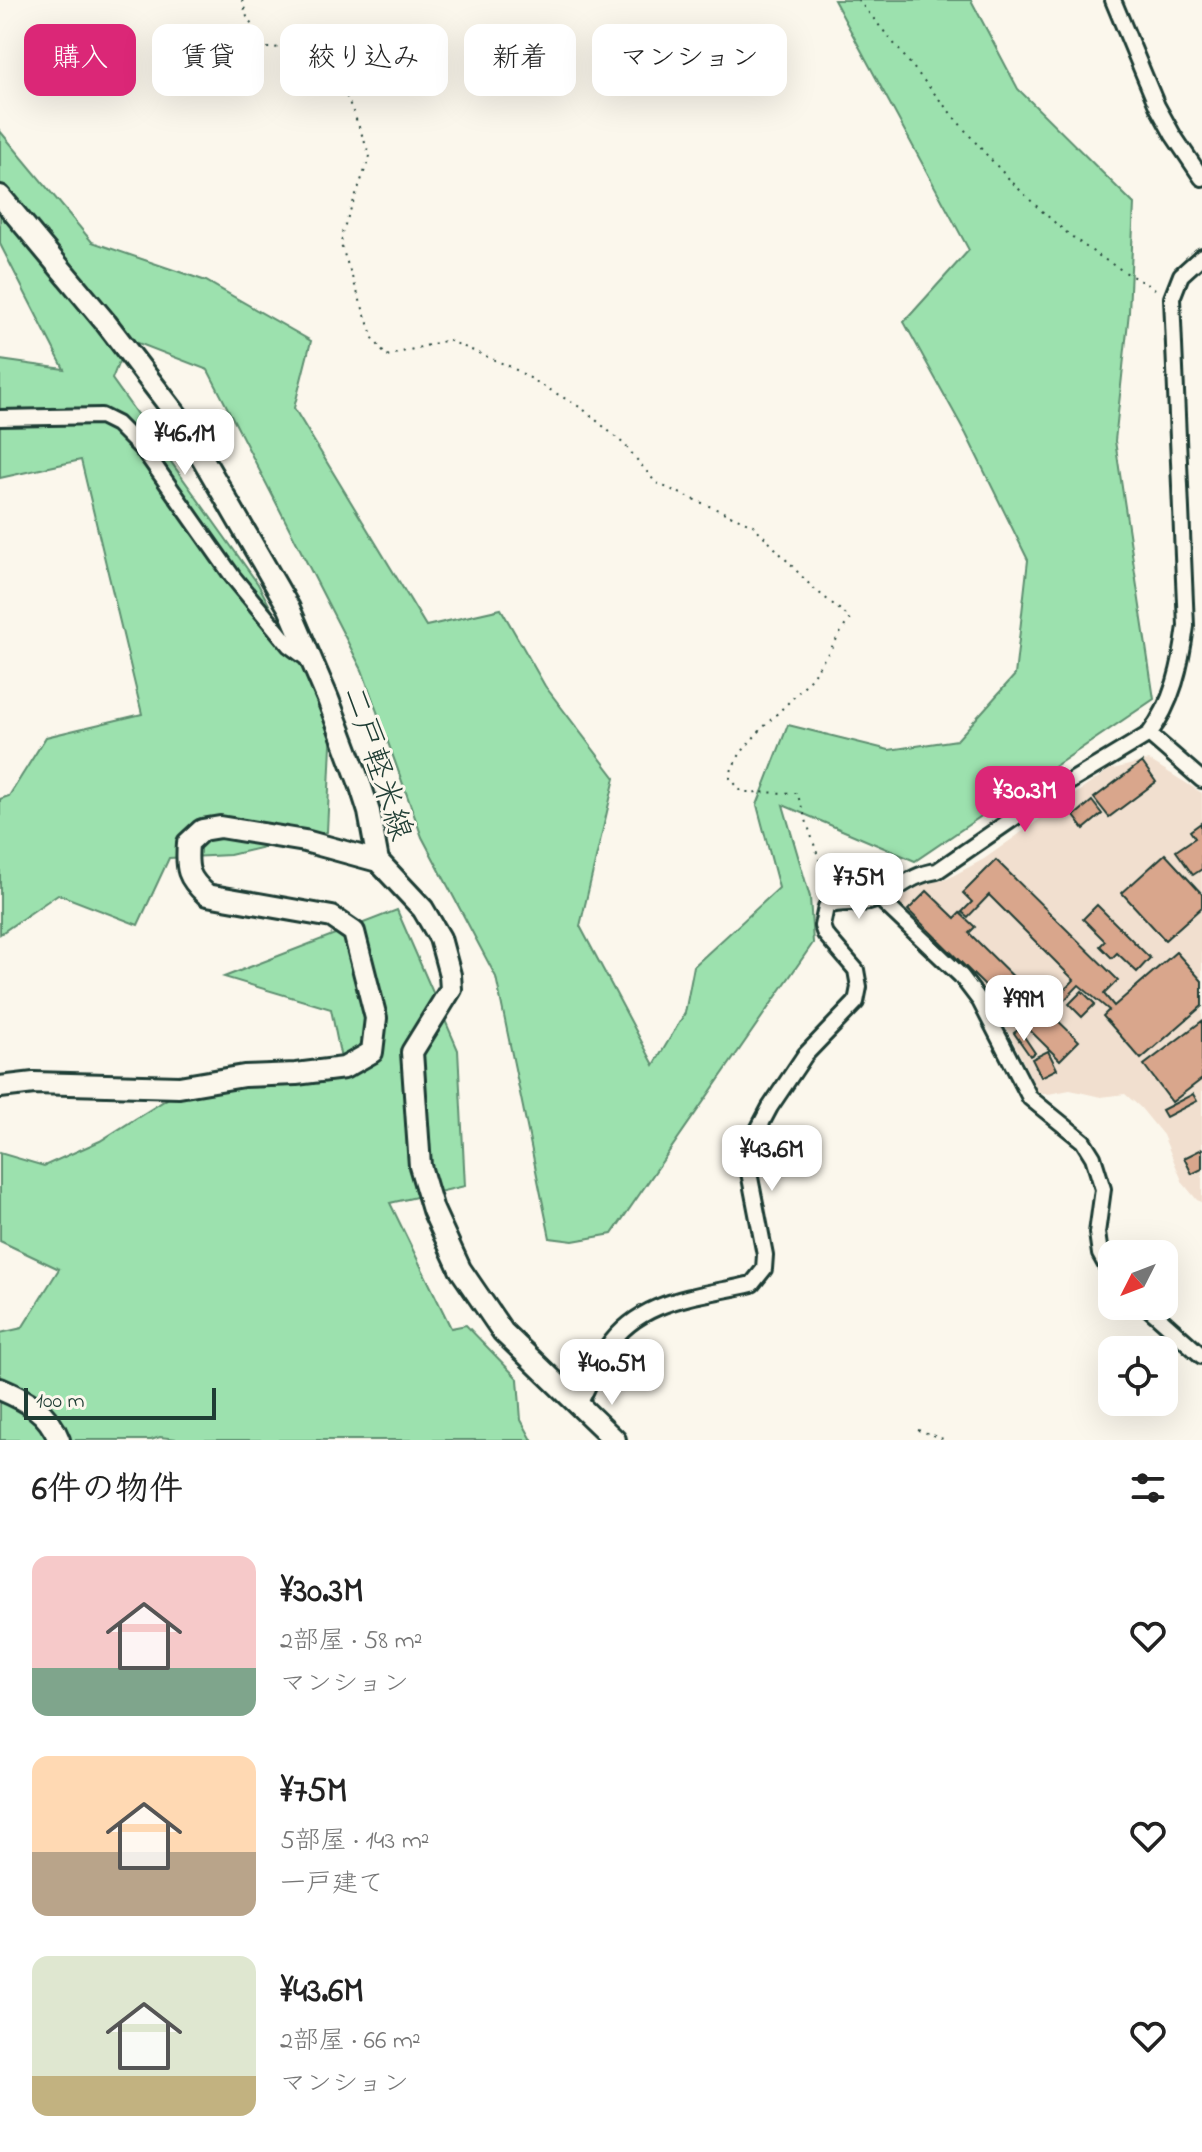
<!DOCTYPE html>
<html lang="ja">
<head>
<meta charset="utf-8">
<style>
	body { margin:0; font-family:"Indie Flower","Klee One",sans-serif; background:#f2f2f2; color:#222; height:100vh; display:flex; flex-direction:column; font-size:30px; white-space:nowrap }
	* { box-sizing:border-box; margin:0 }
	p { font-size:26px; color:#767676 }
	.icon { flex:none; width:44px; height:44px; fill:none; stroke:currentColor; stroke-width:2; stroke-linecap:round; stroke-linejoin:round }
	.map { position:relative; height:1440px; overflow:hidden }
	.drawer { display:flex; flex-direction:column; background:#fff; flex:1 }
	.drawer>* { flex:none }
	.hud { position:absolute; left:24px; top:24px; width:800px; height:72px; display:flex; gap:16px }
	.needle { width:52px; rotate:228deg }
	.fabs { position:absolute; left:1098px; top:1240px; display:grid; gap:16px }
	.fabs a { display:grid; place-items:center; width:80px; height:80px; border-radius:16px; background:#fff; box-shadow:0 8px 32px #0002; font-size:40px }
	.scale { position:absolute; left:24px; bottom:20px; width:192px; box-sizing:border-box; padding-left:8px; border:4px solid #1f3d34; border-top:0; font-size:22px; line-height:28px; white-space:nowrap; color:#1f3d34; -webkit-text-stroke:6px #fbf7ec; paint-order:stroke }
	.price { position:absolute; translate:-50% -68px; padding:0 18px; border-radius:16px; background:#fff; color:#222; font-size:26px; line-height:52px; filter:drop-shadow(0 2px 4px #0008) }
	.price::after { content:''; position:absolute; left:50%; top:48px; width:24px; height:18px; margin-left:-12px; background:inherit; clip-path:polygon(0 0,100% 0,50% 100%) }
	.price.selected { background:#db2777; color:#fff }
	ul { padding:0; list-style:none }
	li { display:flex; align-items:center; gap:24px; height:200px; padding:0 32px }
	li span { display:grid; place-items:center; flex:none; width:224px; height:160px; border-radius:16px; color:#555 }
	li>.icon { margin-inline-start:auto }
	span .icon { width:96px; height:96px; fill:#fffc; stroke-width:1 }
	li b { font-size:34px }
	h2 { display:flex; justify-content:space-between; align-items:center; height:96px; padding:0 32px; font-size:34px }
	.chip { padding:0 28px; border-radius:16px; background:#fff; box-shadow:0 8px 32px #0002; font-size:28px; line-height:72px }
	.chip.selected { background:#db2777; color:#fff }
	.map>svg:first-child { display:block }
	.built { fill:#f1dfcf }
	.green { fill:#9ce1ae; stroke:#5e8f71; stroke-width:2 }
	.building { fill:#d9a68c; stroke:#1f3d34; stroke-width:2 }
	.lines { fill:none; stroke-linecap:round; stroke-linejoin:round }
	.street-casing { stroke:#1f3d34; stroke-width:20 }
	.secondary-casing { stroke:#1f3d34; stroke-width:26 }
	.path { stroke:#1f3d34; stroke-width:2; stroke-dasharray:2 6; stroke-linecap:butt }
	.street { stroke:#fbf7ec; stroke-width:14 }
	.secondary { stroke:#fbf7ec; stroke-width:20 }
	.labels { text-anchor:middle; stroke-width:6; stroke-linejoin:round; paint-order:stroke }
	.street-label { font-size:32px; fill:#1f3d34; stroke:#fbf7ec }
</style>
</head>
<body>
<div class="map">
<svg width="1202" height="1440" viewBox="0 0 1202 1440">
	<rect width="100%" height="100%" fill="#fbf7ec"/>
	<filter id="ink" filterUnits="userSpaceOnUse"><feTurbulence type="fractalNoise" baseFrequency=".0125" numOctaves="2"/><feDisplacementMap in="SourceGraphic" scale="16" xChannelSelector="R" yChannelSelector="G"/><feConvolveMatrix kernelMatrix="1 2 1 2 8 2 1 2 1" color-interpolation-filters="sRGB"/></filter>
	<g filter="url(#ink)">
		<path class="built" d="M1149,760L1202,793V1202L1197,1200L1183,1183L1163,1135L1140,1107L1125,1094L1101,1097L1070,1090L1048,1094L1038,1092L997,1009L893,904L921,885L947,879L984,859L1109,770Z"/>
		<path class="green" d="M834,0H971L1018,89L1134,204L1129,312L1115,441L1154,699L915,861L783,805L810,897L813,943L612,1234L573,1241L550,1238L496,977L422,837L362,670L208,370L128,339L112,379L258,584L332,723L327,832L230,855L169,858L138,925L58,894L0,934V799L9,796L46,737L142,714L81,460L0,478V360L64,369L0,244V131L92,242L206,281L311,341L294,408L426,626L501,609L545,686L615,778L580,926L654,1065L685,1013L694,966L779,888L757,805L788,725L889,750L957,740L1015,675L1028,560L966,434L904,322L969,250Z
			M397,910L458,1050L465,1186L390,1203L451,1328L466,1325L518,1379L521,1420L532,1440H185L160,1437L151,1440H0V1333L22,1328L59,1269L0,1241V1153L44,1166L100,1141L191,1084L342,1064L331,1009L224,977Z"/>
		<path class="building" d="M1142,762L1156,782L1109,817L1094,798Z
			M1092,801L1102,814L1084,829L1074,816Z
			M1201,823L1202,869L1193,875L1176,851L1195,838L1190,831Z
			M1165,854L1202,894V907L1165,940L1122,893Z
			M996,860L1118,980L1104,994L1114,1006L1176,952L1202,981V1006L1141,1059L1103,1016L1109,1010L1079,985L1051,1014L1079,1041L1060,1060L908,910L927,891L955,918L960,913L975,927L969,933L1046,1009L1074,980L989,895L968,917L962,912L972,902L963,893Z
			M1097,905L1150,958L1137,972L1117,953L1112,958L1100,946L1105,941L1083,919Z
			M1082,991L1095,1004L1082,1017L1069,1004Z
			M1202,1021V1079L1172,1102L1144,1065Z
			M1019,1029L1035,1053L1030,1056L1014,1033Z
			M1048,1051L1057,1069L1041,1077L1032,1059Z
			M1193,1094L1197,1101L1166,1117L1162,1110Z
			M1202,1149V1169L1192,1174L1184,1158Z"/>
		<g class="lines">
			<defs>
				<path id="street" d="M1113,0L1157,106L1173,135L1202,178
					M0,418L101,416L117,424L145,452L233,577L289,645L312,662
					M1149,734L1202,780
					M880,899L961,976L980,1001L1030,1098L1083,1141L1093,1157L1103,1189L1097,1233L1100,1254L1112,1276
					M1146,1306L1202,1356
					M579,1404C589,1386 596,1365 607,1348C642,1297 699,1297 752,1284L764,1269L765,1255L747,1162L753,1139L770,1107L805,1055L856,1002L859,987L856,970L825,934L822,926L826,907C840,900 854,905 869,902C894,896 906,875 937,871L1043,798L1149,734C1173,703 1181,665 1186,626L1172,298L1181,275L1202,256"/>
				<path id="secondary" d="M0,196L106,323L181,421L289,608L328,699L361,787L369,812L378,861L423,909L440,938L450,975L451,989L412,1052L420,1166L433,1210L460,1269L503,1332L615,1440
					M0,1087L34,1083L179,1087L244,1076L296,1074L344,1068L372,1052L376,1018L354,932L332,917L207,895C187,877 186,869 188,843L202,830L220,827L305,841L378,861
					M0,1389C26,1400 48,1411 59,1440"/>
			</defs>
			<use href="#street" class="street-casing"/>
			<use href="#secondary" class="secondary-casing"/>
			<path class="path" d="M242,0L247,17L265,48C279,48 302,45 315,51C337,61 361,133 370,156L342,233L341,245L373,338L386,356L448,340L511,367L583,409L625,445L656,483L753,525L812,587L850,618C835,641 822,665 804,686C786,708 731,751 730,778L742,792L797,793L826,880V891
				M858,0C925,79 986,166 1066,232C1095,255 1127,274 1159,291
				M918,1430L946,1440"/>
			<use href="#street" class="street"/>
			<use href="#secondary" class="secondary"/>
		</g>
	</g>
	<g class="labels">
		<g class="street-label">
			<text transform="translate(379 763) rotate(72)" y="11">二戸軽米線</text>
		</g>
	</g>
</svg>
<div class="fabs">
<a><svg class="needle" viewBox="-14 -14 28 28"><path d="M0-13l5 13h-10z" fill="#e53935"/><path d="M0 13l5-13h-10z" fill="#767676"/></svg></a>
<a><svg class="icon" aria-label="locate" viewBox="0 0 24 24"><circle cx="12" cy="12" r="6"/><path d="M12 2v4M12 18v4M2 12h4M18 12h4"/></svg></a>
</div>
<div class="scale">100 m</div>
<b class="price" style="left:185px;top:477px">¥46.1M</b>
<b class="price selected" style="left:1025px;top:834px">¥30.3M</b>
<b class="price" style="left:859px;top:921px">¥75M</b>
<b class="price" style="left:1024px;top:1043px">¥99M</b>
<b class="price" style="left:772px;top:1193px">¥43.6M</b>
<b class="price" style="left:612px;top:1407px">¥40.5M</b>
<div class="hud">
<a class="chip selected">購入</a>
<a class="chip">賃貸</a>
<a class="chip">絞り込み</a>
<a class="chip">新着</a>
<a class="chip">マンション</a>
</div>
</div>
<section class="drawer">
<h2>6件の物件<svg class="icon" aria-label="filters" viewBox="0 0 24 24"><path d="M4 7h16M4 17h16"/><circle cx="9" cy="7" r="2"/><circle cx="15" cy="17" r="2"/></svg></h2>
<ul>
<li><span style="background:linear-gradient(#f6c9c9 70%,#7fa58c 0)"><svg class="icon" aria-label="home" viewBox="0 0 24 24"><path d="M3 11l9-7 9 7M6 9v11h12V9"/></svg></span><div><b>¥30.3M</b><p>2部屋 · 58 m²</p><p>マンション</p></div><svg class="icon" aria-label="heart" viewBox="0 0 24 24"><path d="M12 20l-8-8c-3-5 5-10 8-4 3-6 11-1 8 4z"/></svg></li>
<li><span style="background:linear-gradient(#ffd9b3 60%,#b9a48a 0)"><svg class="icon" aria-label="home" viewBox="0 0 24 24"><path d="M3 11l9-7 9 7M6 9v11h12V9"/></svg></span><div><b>¥75M</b><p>5部屋 · 143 m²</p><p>一戸建て</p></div><svg class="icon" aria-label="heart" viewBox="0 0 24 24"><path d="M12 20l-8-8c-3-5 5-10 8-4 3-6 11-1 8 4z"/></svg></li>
<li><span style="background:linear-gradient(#dfe7d0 75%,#c2b280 0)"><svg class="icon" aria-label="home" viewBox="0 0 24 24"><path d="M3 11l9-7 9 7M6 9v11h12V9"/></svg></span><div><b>¥43.6M</b><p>2部屋 · 66 m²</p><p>マンション</p></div><svg class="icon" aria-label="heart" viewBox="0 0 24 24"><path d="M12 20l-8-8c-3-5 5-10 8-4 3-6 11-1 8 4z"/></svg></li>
</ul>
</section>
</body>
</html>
